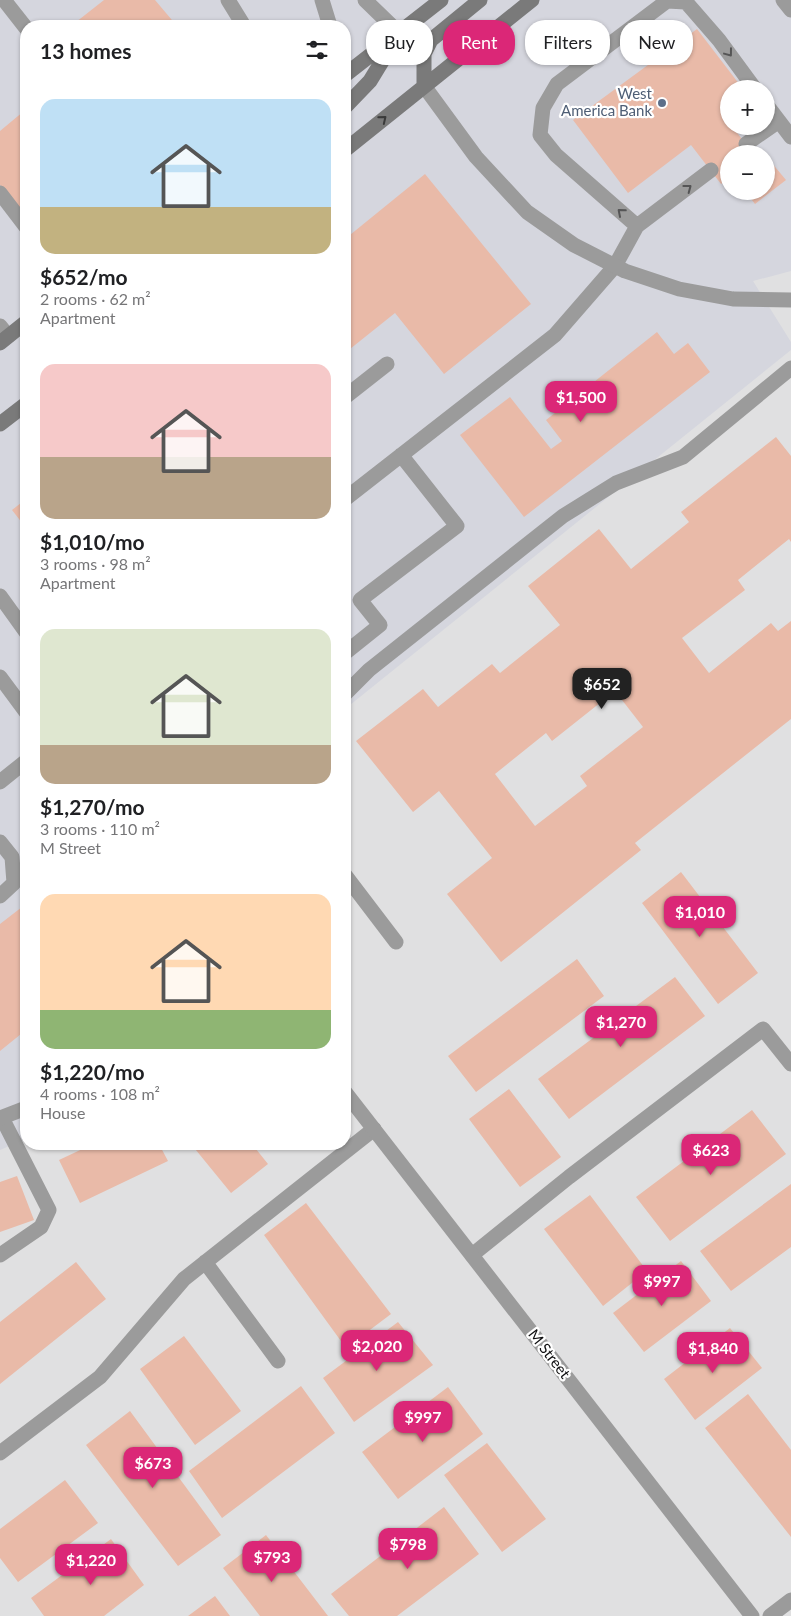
<!DOCTYPE html>
<html lang="en">
<head>
<meta charset="utf-8">
<style>
	body { margin:0; font-family:Lato,sans-serif; background:#f2f2f2; color:#202124; height:100vh; display:flex; flex-direction:column; font-size:19px; white-space:nowrap }
	* { box-sizing:border-box; margin:0 }
	p { font-size:16px; color:#757577 }
	.icon { flex:none; width:28px; height:28px; fill:none; stroke:currentColor; stroke-width:2; stroke-linecap:round; stroke-linejoin:round }
	.map { position:relative; flex:1; overflow:hidden }
	.panel { position:absolute; left:20px; top:20px; width:331px; height:1130px; display:flex; flex-direction:column; background:#fff; border-radius:20px; box-shadow:0 1px 4px #0004 }
	.panel>* { flex:none }
	.guide { position:absolute; left:366px; top:20px; width:349px; height:45px; display:flex; gap:10px }
	.tools { position:absolute; left:720px; top:80px; display:grid; gap:10px }
	.tools a { display:grid; place-items:center; width:55px; height:55px; border-radius:50%; background:#fff; box-shadow:0 1px 4px #0004; font-size:25px }
	.price { position:absolute; translate:-50% -42px; padding:0 11px; border-radius:10px; background:#db2777; color:#fff; font-size:16px; line-height:32px; filter:drop-shadow(0 1px 2px #0008) }
	.price::after { content:''; position:absolute; left:50%; top:30px; width:15px; height:11px; margin-left:-8px; background:inherit; clip-path:polygon(0 0,100% 0,50% 100%) }
	.price.on { background:#222; color:#fff }
	ul { padding:0; list-style:none }
	li { display:grid; align-content:center; gap:10px; height:265px; padding:0 20px }
	li span { display:grid; place-items:center; height:155px; border-radius:15px; color:#555 }
	li>.icon { margin-inline-start:auto }
	span .icon { width:90px; height:90px; fill:#fffc; stroke-width:1 }
	li b { font-size:21px }
	h2 { display:flex; justify-content:space-between; align-items:center; height:60px; padding:0 20px; font-size:21px }
	.chip { padding:0 18px; border-radius:20px; background:#fff; box-shadow:0 1px 4px #0004; font-size:18px; line-height:45px }
	.chip.on { background:#db2777; color:#fff }
	.map>svg:first-child { display:block }
	.built { fill:#d5d6de; fill-rule:evenodd }
	.building { fill:#e9baa8; fill-rule:evenodd }
	.lines { fill:none; stroke-linecap:round; stroke-linejoin:round }
	.service { stroke:#9b9b9b; stroke-width:15 }
	.minor { stroke:#9b9b9b; stroke-width:15 }
	.tertiary { stroke:#9b9b9b; stroke-width:15 }
	.secondary { stroke:#7a7a7a; stroke-width:15 }
	.oneway { stroke:#555556 }
	.oneway2 { stroke:#3a3a3a }
	.service-dot { fill:#5c6f8a; stroke:#fff; stroke-width:2 }
	.labels { text-anchor:middle; stroke-width:4.5; stroke-linejoin:round; paint-order:stroke }
	.service-label { font-size:15px; fill:#4e5e75; stroke:#fff; text-anchor:end }
	.street-label { font-size:15px; fill:#0f0f10; stroke:#fff }
</style>
</head>
<body>
<div class="map">
<svg width="791" height="1616" viewBox="0 0 791 1616">
	<rect width="100%" height="100%" fill="#e0e0e1"/>
	<path class="built" d="M0,0H791V271L753,281L791,342V350L345,709V26H26V1139L0,1150ZM729,89H766V126H729ZM729,154H766V191H729Z"/>
	<path class="building" d="M104,0H155L177,26H71Z
		M697,29L743,89H729V118L726,120L729,123V126H732L753,154H729V178L721,184L691,145L628,193L573,120Z
		M24,111L26,113V217L0,185V131Z
		M766,156L786,180L755,204L745,191H766Z
		M425,174L531,304L444,374L395,313L345,353V239Z
		M657,332L674,354L688,343L710,372L524,517L460,435L510,397L551,449L562,441L546,420Z
		M776,437L791,456V542L789,539L738,580L745,590L682,638L709,673L771,623L778,631L791,621V719L635,843L641,850L501,962L447,894L492,858L439,791L413,812L356,741L423,689L438,707L492,664L500,673L560,625L528,586L599,529L631,569L689,522L681,512ZM615,691L643,727L580,776L587,786L535,826L495,774L546,733L552,741Z
		M26,499V528L12,510Z
		M681,872L758,973L718,1004L642,903Z
		M22,907L26,913V1030L0,1051V924Z
		M577,959L604,996L476,1092L448,1056Z
		M675,977L705,1016L569,1119L538,1079Z
		M509,1089L561,1157L520,1187L469,1119Z
		M752,1110L786,1154L670,1241L636,1197Z
		M93,1144H159L168,1161L80,1203L59,1160Z
		M191,1144H252L268,1164L231,1193Z
		M17,1176L34,1220L0,1232V1182Z
		M791,1184V1247L731,1291L700,1251Z
		M590,1195L647,1271L603,1306L544,1229Z
		M306,1203L391,1314L346,1348L264,1235Z
		M681,1261L711,1301L644,1352L613,1313Z
		M76,1262L106,1299L0,1384V1322Z
		M398,1322L433,1365L354,1422L323,1378Z
		M730,1328L762,1368L695,1420L664,1379Z
		M184,1336L241,1411L195,1445L140,1369Z
		M301,1386L335,1433L222,1518L189,1471Z
		M448,1387L483,1434L398,1499L362,1452Z
		M748,1394L791,1450V1537L705,1428Z
		M130,1411L221,1535L178,1566L86,1445Z
		M487,1443L546,1519L502,1552L444,1475Z
		M65,1480L98,1523L18,1582L0,1558V1529Z
		M444,1507L479,1554L397,1616H349L331,1594Z
		M266,1535L328,1616H260L223,1568Z
		M111,1539L144,1585L104,1616H44L31,1598Z
		M215,1596L230,1616H188Z"/>
	<g class="lines">
		<path class="service" d="M4,0L26,28
			M228,0L244,26
			M783,0L791,10
			M766,104L791,137
			M746,144L779,121
			M0,193L26,227
			M637,226L711,170
			M0,326L8,336
			M345,397L387,364
			M345,499L555,335L615,266L637,226L556,155L540,135L543,108L557,84L667,1L686,2L719,40L755,89
			M345,653L380,625L360,600L457,526L401,455
			M345,694L369,670L563,516L616,483L683,457L791,368
			M0,782L26,761
			M0,842L12,857L14,883L0,896
			M345,875L396,942
			M0,1255L41,1227L49,1210L2,1118
			M472,1255L569,1177L763,1029L791,1064
			M205,1262L278,1361
			M0,1453L100,1377L184,1279L374,1129
			M770,1616L791,1600"/>
		<path class="minor" d="M322,0L330,26
			M365,0L399,33
			M424,86L476,157L527,212L574,245L625,271L679,289L733,299L791,300
			M0,1118L26,1108"/>
		<path class="tertiary" d="M0,596L26,632
			M0,677L26,712
			M345,1092L752,1616"/>
		<path class="secondary" d="M345,75L441,0
			M424,86V54L431,40L480,0
			M345,107L370,81L395,40
			M345,150L532,0
			M0,343L26,322
			M0,424L26,404"/>
	</g>
	<defs><path id="oneway-chevron" d="M-2-3.5L2.5 0L-2 3.5" fill="none" stroke-width="1.6" stroke-linecap="round" stroke-linejoin="round" transform="scale(1.25)"/></defs>
	<g class="oneway">
		<use href="#oneway-chevron" transform="translate(729 53) rotate(53)"/>
		<use href="#oneway-chevron" transform="translate(688 188) rotate(-37)"/>
		<use href="#oneway-chevron" transform="translate(621 212) rotate(-139)"/>
	</g>
	<use class="oneway2" href="#oneway-chevron" transform="translate(383 119) rotate(-39)"/>
	<circle class="service-dot" cx="662" cy="103" r="5"/>
	<g class="labels">
		<g class="service-label">
			<text x="652" y="99">West<tspan x="652" dy="17">America Bank</tspan></text>
		</g>
		<g class="street-label">
			<text transform="translate(549 1354) rotate(52)" y="5">M Street</text>
		</g>
	</g>
</svg>
<div class="tools">
<a>+</a>
<a>−</a>
</div>
<b class="price" style="left:581px;top:423px">$1,500</b>
<b class="price on" style="left:602px;top:710px">$652</b>
<b class="price" style="left:700px;top:938px">$1,010</b>
<b class="price" style="left:621px;top:1048px">$1,270</b>
<b class="price" style="left:711px;top:1176px">$623</b>
<b class="price" style="left:662px;top:1307px">$997</b>
<b class="price" style="left:377px;top:1372px">$2,020</b>
<b class="price" style="left:713px;top:1374px">$1,840</b>
<b class="price" style="left:423px;top:1443px">$997</b>
<b class="price" style="left:153px;top:1489px">$673</b>
<b class="price" style="left:408px;top:1570px">$798</b>
<b class="price" style="left:272px;top:1583px">$793</b>
<b class="price" style="left:91px;top:1586px">$1,220</b>
<div class="guide">
<a class="chip">Buy</a>
<a class="chip on">Rent</a>
<a class="chip">Filters</a>
<a class="chip">New</a>
</div>
<section class="panel">
<h2>13 homes<svg class="icon" aria-label="filters" viewBox="0 0 24 24"><path d="M4 7h16M4 17h16"/><circle cx="9" cy="7" r="2"/><circle cx="15" cy="17" r="2"/></svg></h2>
<ul>
<li><span style="background:linear-gradient(#bfe0f5 70%,#c2b280 0)"><svg class="icon" aria-label="home" viewBox="0 0 24 24"><path d="M3 11l9-7 9 7M6 9v11h12V9"/></svg></span><div><b>$652/mo</b><p>2 rooms · 62 m²</p><p>Apartment</p></div></li>
<li><span style="background:linear-gradient(#f6c9c9 60%,#b9a48a 0)"><svg class="icon" aria-label="home" viewBox="0 0 24 24"><path d="M3 11l9-7 9 7M6 9v11h12V9"/></svg></span><div><b>$1,010/mo</b><p>3 rooms · 98 m²</p><p>Apartment</p></div></li>
<li><span style="background:linear-gradient(#dfe7d0 75%,#b9a48a 0)"><svg class="icon" aria-label="home" viewBox="0 0 24 24"><path d="M3 11l9-7 9 7M6 9v11h12V9"/></svg></span><div><b>$1,270/mo</b><p>3 rooms · 110 m²</p><p>M Street</p></div></li>
<li><span style="background:linear-gradient(#ffd9b3 75%,#8fb573 0)"><svg class="icon" aria-label="home" viewBox="0 0 24 24"><path d="M3 11l9-7 9 7M6 9v11h12V9"/></svg></span><div><b>$1,220/mo</b><p>4 rooms · 108 m²</p><p>House</p></div></li>
</ul>
</section>
</div>
</body>
</html>
